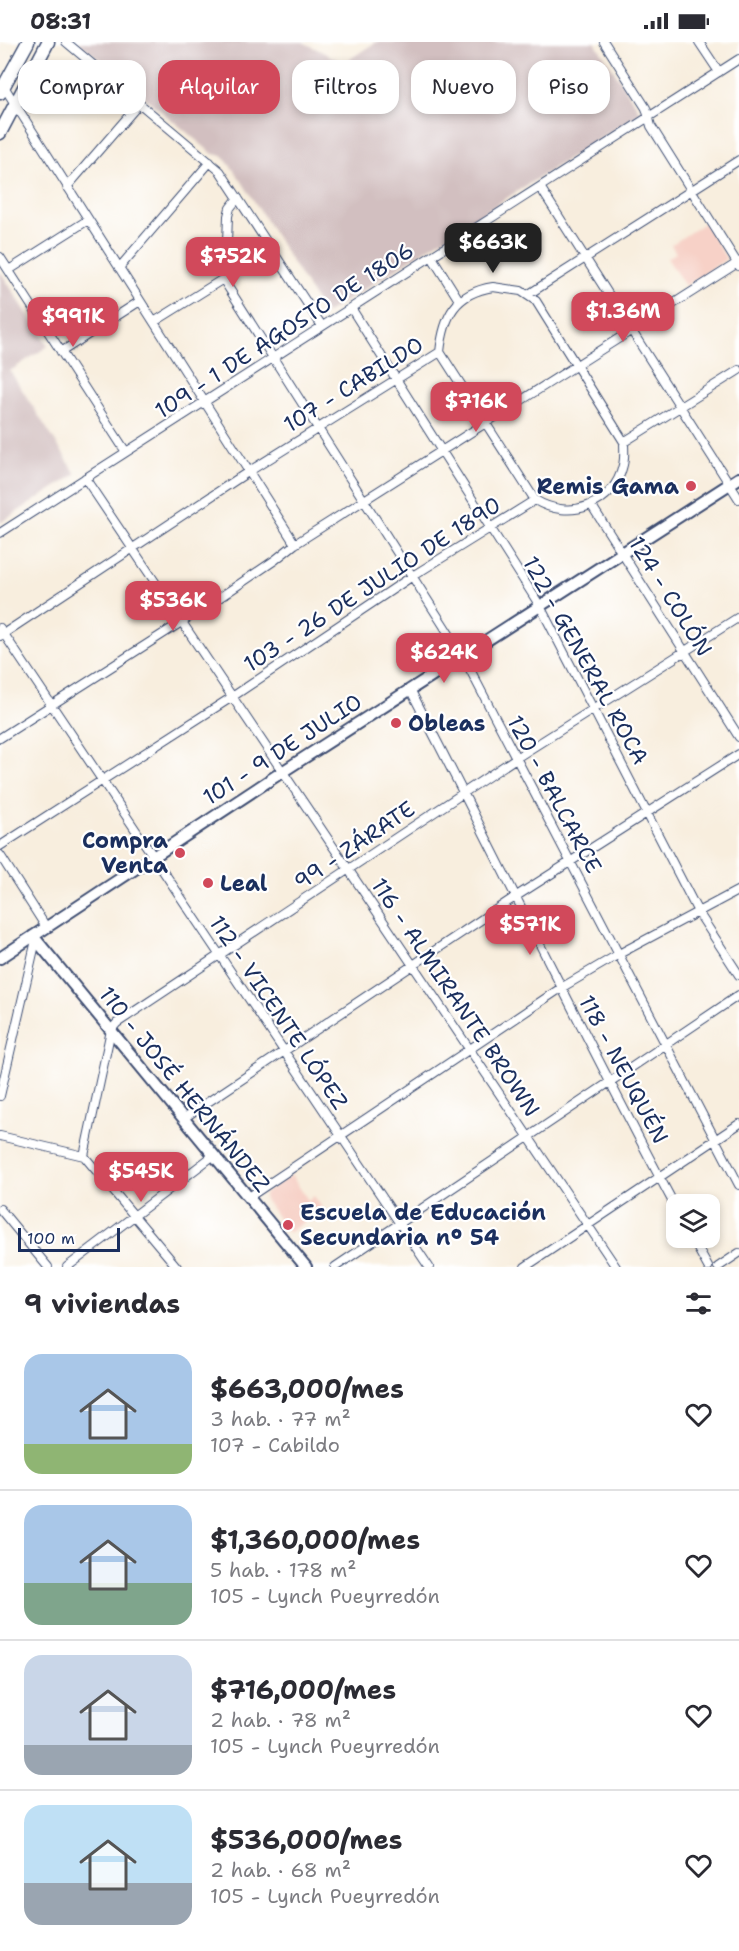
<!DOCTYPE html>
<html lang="es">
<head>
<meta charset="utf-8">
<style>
	body { margin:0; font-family:"Shantell Sans",sans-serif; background:#f7f7f7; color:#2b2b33; height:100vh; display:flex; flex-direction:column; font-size:22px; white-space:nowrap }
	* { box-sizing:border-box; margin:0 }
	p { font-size:20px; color:#7c7c81 }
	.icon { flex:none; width:33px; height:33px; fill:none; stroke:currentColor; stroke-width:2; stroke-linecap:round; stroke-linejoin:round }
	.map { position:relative; height:1225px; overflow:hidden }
	.panel { display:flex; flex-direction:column; background:#fff; flex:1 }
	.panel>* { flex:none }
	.top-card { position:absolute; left:18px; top:18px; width:704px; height:54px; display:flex; gap:12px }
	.tools { position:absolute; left:666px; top:1152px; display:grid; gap:12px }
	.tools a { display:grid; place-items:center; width:54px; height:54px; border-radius:12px; background:#fff; box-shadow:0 3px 9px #0003; font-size:30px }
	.scale { position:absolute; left:18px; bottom:15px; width:102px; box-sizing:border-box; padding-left:6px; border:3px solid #1b2f5e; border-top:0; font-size:16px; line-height:21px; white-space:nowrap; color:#1b2f5e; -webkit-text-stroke:4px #fff; paint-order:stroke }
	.price { position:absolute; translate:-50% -51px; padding:0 14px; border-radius:12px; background:#d1495b; color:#fff; font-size:20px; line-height:39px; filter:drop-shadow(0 2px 3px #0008) }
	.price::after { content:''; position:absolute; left:50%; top:36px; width:18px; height:14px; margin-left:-9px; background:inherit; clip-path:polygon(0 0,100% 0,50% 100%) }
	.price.on { background:#222; color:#fff }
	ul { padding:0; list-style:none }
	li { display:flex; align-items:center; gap:18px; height:150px; padding:0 24px }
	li+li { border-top:2px solid #e1e1e2 }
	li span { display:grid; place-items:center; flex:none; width:168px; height:120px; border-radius:18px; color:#555 }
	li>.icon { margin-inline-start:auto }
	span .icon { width:72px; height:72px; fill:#fffc; stroke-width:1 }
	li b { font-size:26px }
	h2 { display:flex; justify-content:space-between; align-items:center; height:72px; padding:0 24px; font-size:26px }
	.pill { padding:0 21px; border-radius:18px; background:#fff; box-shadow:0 3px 9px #0003; font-size:21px; line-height:54px }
	.pill.on { background:#d1495b; color:#fff }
	.status { display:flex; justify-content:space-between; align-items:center; height:42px; padding:0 30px; background:#fff; direction:ltr }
	.status svg { height:16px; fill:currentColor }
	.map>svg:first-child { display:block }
	.built { fill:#f7d1c7 }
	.industrial { fill:#d2bfc0 }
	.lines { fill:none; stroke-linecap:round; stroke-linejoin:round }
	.street-casing { stroke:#3c4c71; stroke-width:10 }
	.secondary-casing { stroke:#3c4c71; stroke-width:14 }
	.primary-casing { stroke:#3c4c71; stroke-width:15 }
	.street { stroke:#fff; stroke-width:8 }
	.secondary { stroke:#fff; stroke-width:10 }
	.primary { stroke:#fff; stroke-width:12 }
	.poi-dot { fill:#d1495b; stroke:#fff; stroke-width:2 }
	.labels { text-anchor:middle; stroke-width:4.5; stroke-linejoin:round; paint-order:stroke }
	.street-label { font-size:22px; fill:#1b2f5e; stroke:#fff }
	.poi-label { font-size:22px; font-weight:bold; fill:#1b2f5e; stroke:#fff; text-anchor:start }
</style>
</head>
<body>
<div class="status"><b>08:31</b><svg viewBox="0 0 49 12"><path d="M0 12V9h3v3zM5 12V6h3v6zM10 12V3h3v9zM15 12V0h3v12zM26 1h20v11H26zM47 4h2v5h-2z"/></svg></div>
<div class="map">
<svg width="739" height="1225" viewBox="0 0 739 1225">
	<rect width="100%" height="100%" fill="#fff"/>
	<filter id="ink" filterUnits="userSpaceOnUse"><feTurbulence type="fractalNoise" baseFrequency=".0167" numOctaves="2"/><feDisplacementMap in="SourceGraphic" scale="12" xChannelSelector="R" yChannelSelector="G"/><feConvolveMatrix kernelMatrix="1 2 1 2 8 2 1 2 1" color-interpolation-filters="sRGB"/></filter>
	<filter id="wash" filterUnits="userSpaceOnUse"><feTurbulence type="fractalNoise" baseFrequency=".008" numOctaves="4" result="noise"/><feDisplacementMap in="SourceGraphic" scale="24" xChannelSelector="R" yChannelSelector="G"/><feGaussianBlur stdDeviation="1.35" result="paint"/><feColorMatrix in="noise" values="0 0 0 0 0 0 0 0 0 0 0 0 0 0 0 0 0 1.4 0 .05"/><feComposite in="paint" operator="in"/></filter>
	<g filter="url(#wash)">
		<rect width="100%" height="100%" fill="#f8eede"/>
		<path class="built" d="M704,181L726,216L725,218L685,244L667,216L676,211L671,203Z
			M291,1133L308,1158L314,1154L323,1167L288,1191L264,1156V1152Z"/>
		<path class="industrial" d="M79,0H303L344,21L376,0H595L639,68L638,72L327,271L323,270L241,138L223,114L213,112L208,108Z
			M0,229L48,304L10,329L76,432L0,481Z"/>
	</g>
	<g filter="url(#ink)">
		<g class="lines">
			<defs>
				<path id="street" d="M66,0L220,129L322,284
					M604,0L646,66L651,84L739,224
					M699,0L719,30
					M3,43L295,502
					M67,145L139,62
					M540,145L739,457
					M0,215L126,410
					M432,215L459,258
					M119,226L210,120
					M9,228L88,178
					M223,237L463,614L739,1143
					M493,245L521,249L536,259L624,400C624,407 625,415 623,423C614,464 569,479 535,458L440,310C444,274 455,251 493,245Z
					M529,252L739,118
					M351,266L540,564L698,870L739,933
					M154,280L223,237L226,227L228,174L230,166L238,156
					M61,310L140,259
					M624,400L739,328
					M85,436L616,1225
					M592,464L739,695
					M0,491L739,17
					M0,586L429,1225
					M0,594L248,430L440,310
					M410,647C500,820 584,995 676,1166
					M0,696L216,558L275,518L295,502L739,220
					M0,804L232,655L411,535L535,458
					M0,813L46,885
					M0,1054L36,898
					M184,1076L515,855L739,712
					M0,1094L84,1114
					M84,1114L111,988L117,981L516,716L739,575
					M84,1114L177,1225
					M249,1155L561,946L619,912L739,848
					M0,1167L48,1225
					M692,1196L708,1225
					M67,1225L214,1113
					M335,1225L739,953
					M525,1225L739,1082
					M718,1225L739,1211"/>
				<path id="secondary" d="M33,894L306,1225
					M0,916L282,730L739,436"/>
				<path id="primary" d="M0,51L28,0
					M0,91L48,0"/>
			</defs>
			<use href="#street" class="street-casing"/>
			<use href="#secondary" class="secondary-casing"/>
			<use href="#primary" class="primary-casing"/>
			<use href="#street" class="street"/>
			<use href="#secondary" class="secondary"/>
			<use href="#primary" class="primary"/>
		</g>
	</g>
	<g class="poi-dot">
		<circle cx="691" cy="444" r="6"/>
		<circle cx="396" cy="681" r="6"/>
		<circle cx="180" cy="811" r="6"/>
		<circle cx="208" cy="841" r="6"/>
		<circle cx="288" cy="1183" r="6"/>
	</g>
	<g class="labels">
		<g class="street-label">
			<text transform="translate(284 288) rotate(-33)" y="8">109 - 1 DE AGOSTO DE 1806</text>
			<text transform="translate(353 342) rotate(-32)" y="8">107 - CABILDO</text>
			<text transform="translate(372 542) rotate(-33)" y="8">103 - 26 DE JULIO DE 1890</text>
			<text transform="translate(671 554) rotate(58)" y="8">124 - COLÓN</text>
			<text transform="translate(586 618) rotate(61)" y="8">122 - GENERAL ROCA</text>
			<text transform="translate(282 707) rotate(-33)" y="8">101 - 9 DE JULIO</text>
			<text transform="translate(555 752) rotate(62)" y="8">120 - BALCARCE</text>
			<text transform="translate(354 803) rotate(-34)" y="8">99 - ZÁRATE</text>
			<text transform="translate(456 955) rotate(56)" y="8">116 - ALMIRANTE BROWN</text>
			<text transform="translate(279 970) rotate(56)" y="8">112 - VICENTE LÓPEZ</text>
			<text transform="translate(624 1027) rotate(62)" y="8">118 - NEUQUÉN</text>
			<text transform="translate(185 1047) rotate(51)" y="8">110 - JOSÉ HERNÁNDEZ</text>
		</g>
		<g class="poi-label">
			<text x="679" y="452" text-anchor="end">Remis Gama</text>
			<text x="408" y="689">Obleas</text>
			<text x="168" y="806" text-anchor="end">Compra<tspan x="168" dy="25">Venta</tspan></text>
			<text x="220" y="849">Leal</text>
			<text x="300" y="1178">Escuela de Educación<tspan x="300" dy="25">Secundaria nº 54</tspan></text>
		</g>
	</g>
</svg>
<div class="tools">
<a><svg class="icon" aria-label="layers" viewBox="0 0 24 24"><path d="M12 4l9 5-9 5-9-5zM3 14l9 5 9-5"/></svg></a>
</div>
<div class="scale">100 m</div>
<b class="price on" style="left:493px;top:232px">$663K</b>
<b class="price" style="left:233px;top:246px">$752K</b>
<b class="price" style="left:623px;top:301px">$1.36M</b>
<b class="price" style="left:73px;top:306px">$991K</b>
<b class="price" style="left:476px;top:391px">$716K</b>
<b class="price" style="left:173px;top:590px">$536K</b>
<b class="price" style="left:444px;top:642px">$624K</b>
<b class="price" style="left:530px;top:914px">$571K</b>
<b class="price" style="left:141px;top:1161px">$545K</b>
<div class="top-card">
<a class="pill">Comprar</a>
<a class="pill on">Alquilar</a>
<a class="pill">Filtros</a>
<a class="pill">Nuevo</a>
<a class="pill">Piso</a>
</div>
</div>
<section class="panel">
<h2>9 viviendas<svg class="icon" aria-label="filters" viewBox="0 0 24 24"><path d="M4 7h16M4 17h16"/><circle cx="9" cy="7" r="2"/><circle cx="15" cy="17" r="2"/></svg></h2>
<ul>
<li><span style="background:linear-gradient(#a9c7e8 75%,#8fb573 0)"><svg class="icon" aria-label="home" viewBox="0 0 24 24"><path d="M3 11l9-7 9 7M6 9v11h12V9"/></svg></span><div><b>$663,000/mes</b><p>3 hab. · 77 m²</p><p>107 - Cabildo</p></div><svg class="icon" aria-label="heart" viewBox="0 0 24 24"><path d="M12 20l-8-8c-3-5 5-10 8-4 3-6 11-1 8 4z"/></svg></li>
<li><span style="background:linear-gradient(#a9c7e8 65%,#7fa58c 0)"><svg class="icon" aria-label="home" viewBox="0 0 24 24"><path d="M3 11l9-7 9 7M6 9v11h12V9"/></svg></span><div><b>$1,360,000/mes</b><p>5 hab. · 178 m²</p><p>105 - Lynch Pueyrredón</p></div><svg class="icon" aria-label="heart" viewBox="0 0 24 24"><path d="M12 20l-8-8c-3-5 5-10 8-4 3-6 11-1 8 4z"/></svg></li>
<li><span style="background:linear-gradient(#c9d6e8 75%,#9aa5b1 0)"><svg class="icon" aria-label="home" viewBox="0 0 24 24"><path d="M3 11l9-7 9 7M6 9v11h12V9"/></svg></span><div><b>$716,000/mes</b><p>2 hab. · 78 m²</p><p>105 - Lynch Pueyrredón</p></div><svg class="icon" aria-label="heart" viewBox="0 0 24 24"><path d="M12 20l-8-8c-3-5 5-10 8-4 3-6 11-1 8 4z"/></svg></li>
<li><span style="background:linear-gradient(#bfe0f5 65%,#9aa5b1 0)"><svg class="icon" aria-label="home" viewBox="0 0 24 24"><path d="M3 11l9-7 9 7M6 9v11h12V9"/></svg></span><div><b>$536,000/mes</b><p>2 hab. · 68 m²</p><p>105 - Lynch Pueyrredón</p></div><svg class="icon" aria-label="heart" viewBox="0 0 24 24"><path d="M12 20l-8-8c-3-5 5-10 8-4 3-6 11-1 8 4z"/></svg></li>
</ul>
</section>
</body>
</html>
